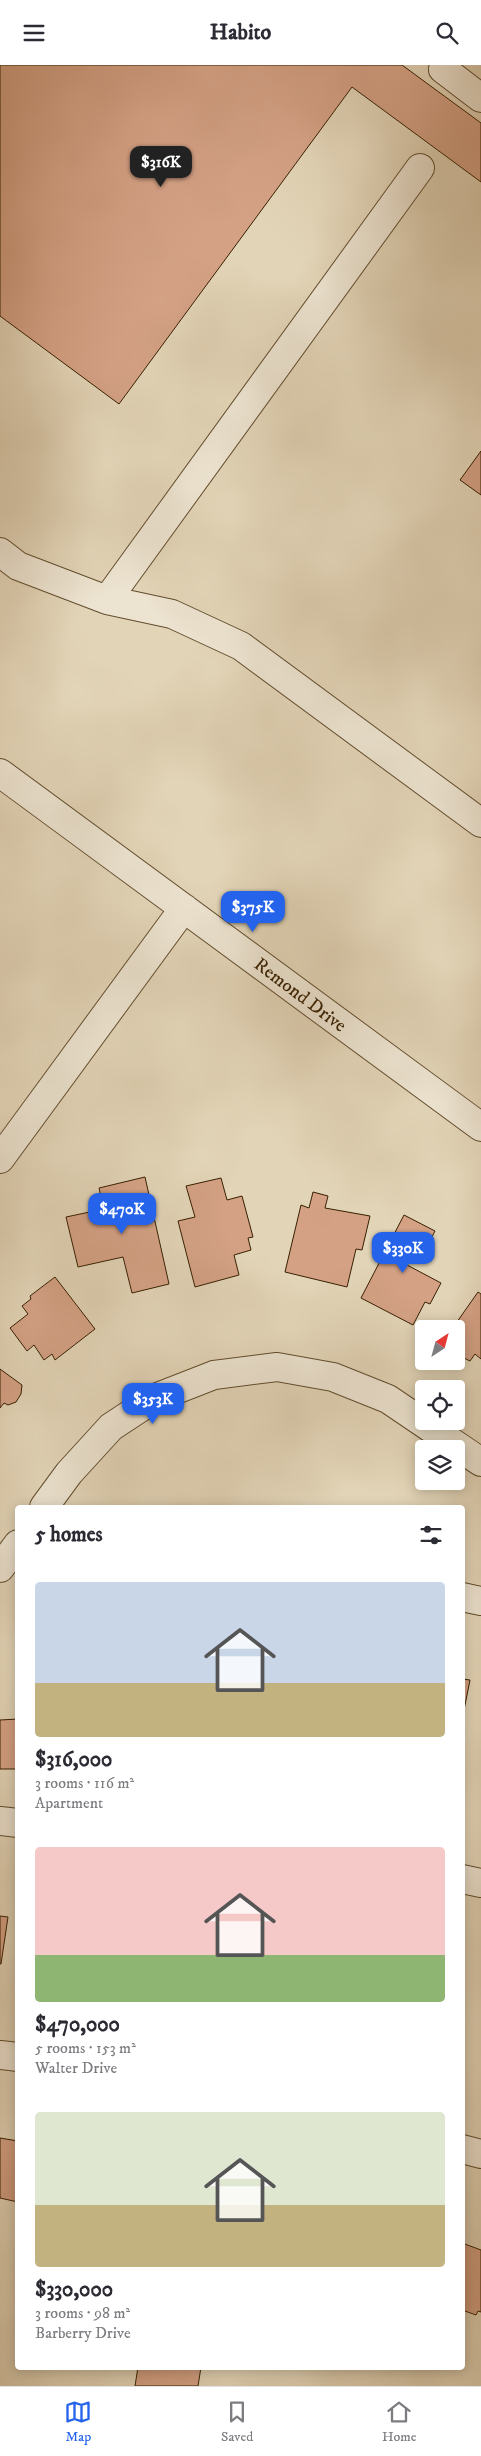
<!DOCTYPE html>
<html lang="en">
<head>
<meta charset="utf-8">
<style>
	body { margin:0; font-family:"IM FELL DW Pica",serif; background:#f7f7f7; color:#2b2b33; height:100vh; display:flex; flex-direction:column; font-size:19px; white-space:nowrap }
	* { box-sizing:border-box; margin:0 }
	p { font-size:16px; color:#7c7c81 }
	.icon { flex:none; width:28px; height:28px; fill:none; stroke:currentColor; stroke-width:2; stroke-linecap:round; stroke-linejoin:round }
	.map { position:relative; flex:1; overflow:hidden }
	.sheet { position:absolute; left:15px; top:1440px; width:450px; height:865px; display:flex; flex-direction:column; background:#fff; border-radius:5px; box-shadow:0 2px 12px #0003 }
	.sheet>* { flex:none }
	.needle { width:32px; rotate:36deg }
	.tools { position:absolute; left:415px; top:1255px; display:grid; gap:10px }
	.tools a { display:grid; place-items:center; width:50px; height:50px; border-radius:5px; background:#fff; box-shadow:0 2px 12px #0003; font-size:25px }
	.price { position:absolute; translate:-50% -42px; padding:0 11px; border-radius:10px; background:#2563eb; color:#fff; font-size:16px; line-height:32px; filter:drop-shadow(0 1px 2px #0008) }
	.price::after { content:''; position:absolute; left:50%; top:30px; width:15px; height:11px; margin-left:-8px; background:inherit; clip-path:polygon(0 0,100% 0,50% 100%) }
	.price.current { background:#222; color:#fff }
	ul { padding:0; list-style:none }
	li { display:grid; align-content:center; gap:10px; height:265px; padding:0 20px }
	li span { display:grid; place-items:center; height:155px; border-radius:5px; color:#555 }
	li>.icon { margin-inline-start:auto }
	span .icon { width:90px; height:90px; fill:#fffc; stroke-width:1 }
	li b { font-size:21px }
	h2 { display:flex; justify-content:space-between; align-items:center; height:60px; padding:0 20px; font-size:21px }
	header { display:flex; justify-content:space-between; align-items:center; height:65px; padding:0 20px; background:#fff; font-size:22px; font-weight:800 }
	.tabs { display:flex; justify-content:space-around; align-items:center; height:70px; border-top:1px solid #e1e1e2; background:#fff; font-size:14px; color:#7c7c81 }
	.tabs a { display:grid; justify-items:center; gap:2px }
	.tabs .current { color:#2563eb }
	.map>svg:first-child { display:block }
	.building { fill:#d4a185; stroke:#372001 }
	.lines { fill:none; stroke-linecap:round; stroke-linejoin:round }
	.minor-casing { stroke:#624d2e; stroke-width:30 }
	.minor { stroke:#ece3d0; stroke-width:28 }
	.labels { text-anchor:middle; stroke-width:5; stroke-linejoin:round; paint-order:stroke }
	.street-label { font-size:19px; fill:#372001; stroke:#ece3d0 }
</style>
</head>
<body>
<header><svg class="icon" aria-label="menu" viewBox="0 0 24 24"><path d="M4 6h16M4 12h16M4 18h16"/></svg>Habito<svg class="icon" aria-label="search" viewBox="0 0 24 24"><circle cx="10" cy="10" r="6"/><path d="M15 15l6 6"/></svg></header>
<div class="map">
<svg width="481" height="2321" viewBox="0 0 481 2321">
	<rect width="100%" height="100%" fill="#e2d4b7"/>
	<filter id="stains"><feTurbulence type="fractalNoise" baseFrequency=".004" numOctaves="4"/><feColorMatrix values="0 0 0 0 .2 0 0 0 0 .09 0 0 0 0 .02 0 0 0 .5 -.17"/></filter>
	<radialGradient id="worn" r=".72"><stop offset=".6" stop-color="#630" stop-opacity="0"/><stop offset="1" stop-color="#630" stop-opacity=".3"/></radialGradient>
	<path class="building" d="M0,0H402L481,58V117L352,22L119,339L0,251Z
		M481,386V430L460,415Z
		M145,1112L169,1219L132,1228L123,1192L78,1202L66,1152L104,1144L99,1123Z
		M221,1113L227,1135L242,1131L253,1172L248,1173L251,1185L234,1190L239,1210L195,1222L178,1156L195,1152L186,1121Z
		M313,1127L328,1131L325,1143L370,1151L362,1185L356,1184L347,1222L285,1207L301,1140L309,1143Z
		M404,1150L435,1166L421,1193L413,1189L407,1200L441,1218L430,1239L425,1237L413,1260L361,1233Z
		M55,1212L95,1264L55,1295L52,1289L44,1295L34,1280L27,1286L10,1263L28,1249L22,1241L31,1234L30,1231Z
		M478,1227L481,1229V1294L475,1289L470,1296L456,1289V1264H452Z
		M0,1304L22,1320L21,1329L16,1337L8,1340L4,1338L0,1343Z
		M462,1614L470,1615L462,1655Z
		M18,1654V1704H0V1655Z
		M0,1851L8,1852L1,1899H0Z
		M0,2073L18,2076V2137L0,2133Z
		M462,2178L481,2185V2247L478,2246L476,2250L462,2245Z
		M138,2302H201L198,2321H135Z"/>
	<g class="lines">
		<defs>
			<path id="minor" d="M444,0L443,4L481,33
				M0,487L18,501L107,535L172,549L241,581L481,758
				M107,535L420,103
				M0,708L481,1062
				M0,1094L184,843
				M44,1442L69,1408L111,1362L155,1333L214,1310L277,1302L333,1312L388,1334L481,1397
				M0,1503L18,1479
				M462,1532L481,1536
				M0,1756L18,1758
				M462,1814L481,1818
				M0,1990L18,1992
				M462,2084L481,2089"/>
		</defs>
		<use href="#minor" class="minor-casing"/>
		<use href="#minor" class="minor"/>
	</g>
	<g class="labels">
		<g class="street-label">
			<text transform="translate(301 929) rotate(37)" y="7">Remond Drive</text>
		</g>
	</g>
	<rect width="100%" height="100%" filter="url(#stains)"/>
	<rect width="100%" height="100%" fill="url(#worn)"/>
</svg>
<div class="tools">
<a><svg class="needle" viewBox="-14 -14 28 28"><path d="M0-13l5 13h-10z" fill="#e53935"/><path d="M0 13l5-13h-10z" fill="#7c7c81"/></svg></a>
<a><svg class="icon" aria-label="locate" viewBox="0 0 24 24"><circle cx="12" cy="12" r="6"/><path d="M12 2v4M12 18v4M2 12h4M18 12h4"/></svg></a>
<a><svg class="icon" aria-label="layers" viewBox="0 0 24 24"><path d="M12 4l9 5-9 5-9-5zM3 14l9 5 9-5"/></svg></a>
</div>
<b class="price current" style="left:161px;top:123px">$316K</b>
<b class="price" style="left:253px;top:868px">$375K</b>
<b class="price" style="left:122px;top:1170px">$470K</b>
<b class="price" style="left:403px;top:1209px">$330K</b>
<b class="price" style="left:153px;top:1360px">$353K</b>
<section class="sheet">
<h2>5 homes<svg class="icon" aria-label="filters" viewBox="0 0 24 24"><path d="M4 7h16M4 17h16"/><circle cx="9" cy="7" r="2"/><circle cx="15" cy="17" r="2"/></svg></h2>
<ul>
<li><span style="background:linear-gradient(#c9d6e8 65%,#c2b280 0)"><svg class="icon" aria-label="home" viewBox="0 0 24 24"><path d="M3 11l9-7 9 7M6 9v11h12V9"/></svg></span><div><b>$316,000</b><p>3 rooms · 116 m²</p><p>Apartment</p></div></li>
<li><span style="background:linear-gradient(#f6c9c9 70%,#8fb573 0)"><svg class="icon" aria-label="home" viewBox="0 0 24 24"><path d="M3 11l9-7 9 7M6 9v11h12V9"/></svg></span><div><b>$470,000</b><p>5 rooms · 153 m²</p><p>Walter Drive</p></div></li>
<li><span style="background:linear-gradient(#dfe7d0 60%,#c2b280 0)"><svg class="icon" aria-label="home" viewBox="0 0 24 24"><path d="M3 11l9-7 9 7M6 9v11h12V9"/></svg></span><div><b>$330,000</b><p>3 rooms · 98 m²</p><p>Barberry Drive</p></div></li>
</ul>
</section>
</div>
<nav class="tabs">
<a class="current"><svg class="icon" aria-label="map" viewBox="0 0 24 24"><path d="M3 6l6-2 6 2 6-2v14l-6 2-6-2-6 2zM9 4v14M15 6v14"/></svg>Map</a>
<a><svg class="icon" aria-label="saved" viewBox="0 0 24 24"><path d="M7 4h10v16l-5-4-5 4z"/></svg>Saved</a>
<a><svg class="icon" aria-label="home" viewBox="0 0 24 24"><path d="M3 11l9-7 9 7M6 9v11h12V9"/></svg>Home</a>
</nav>
</body>
</html>
